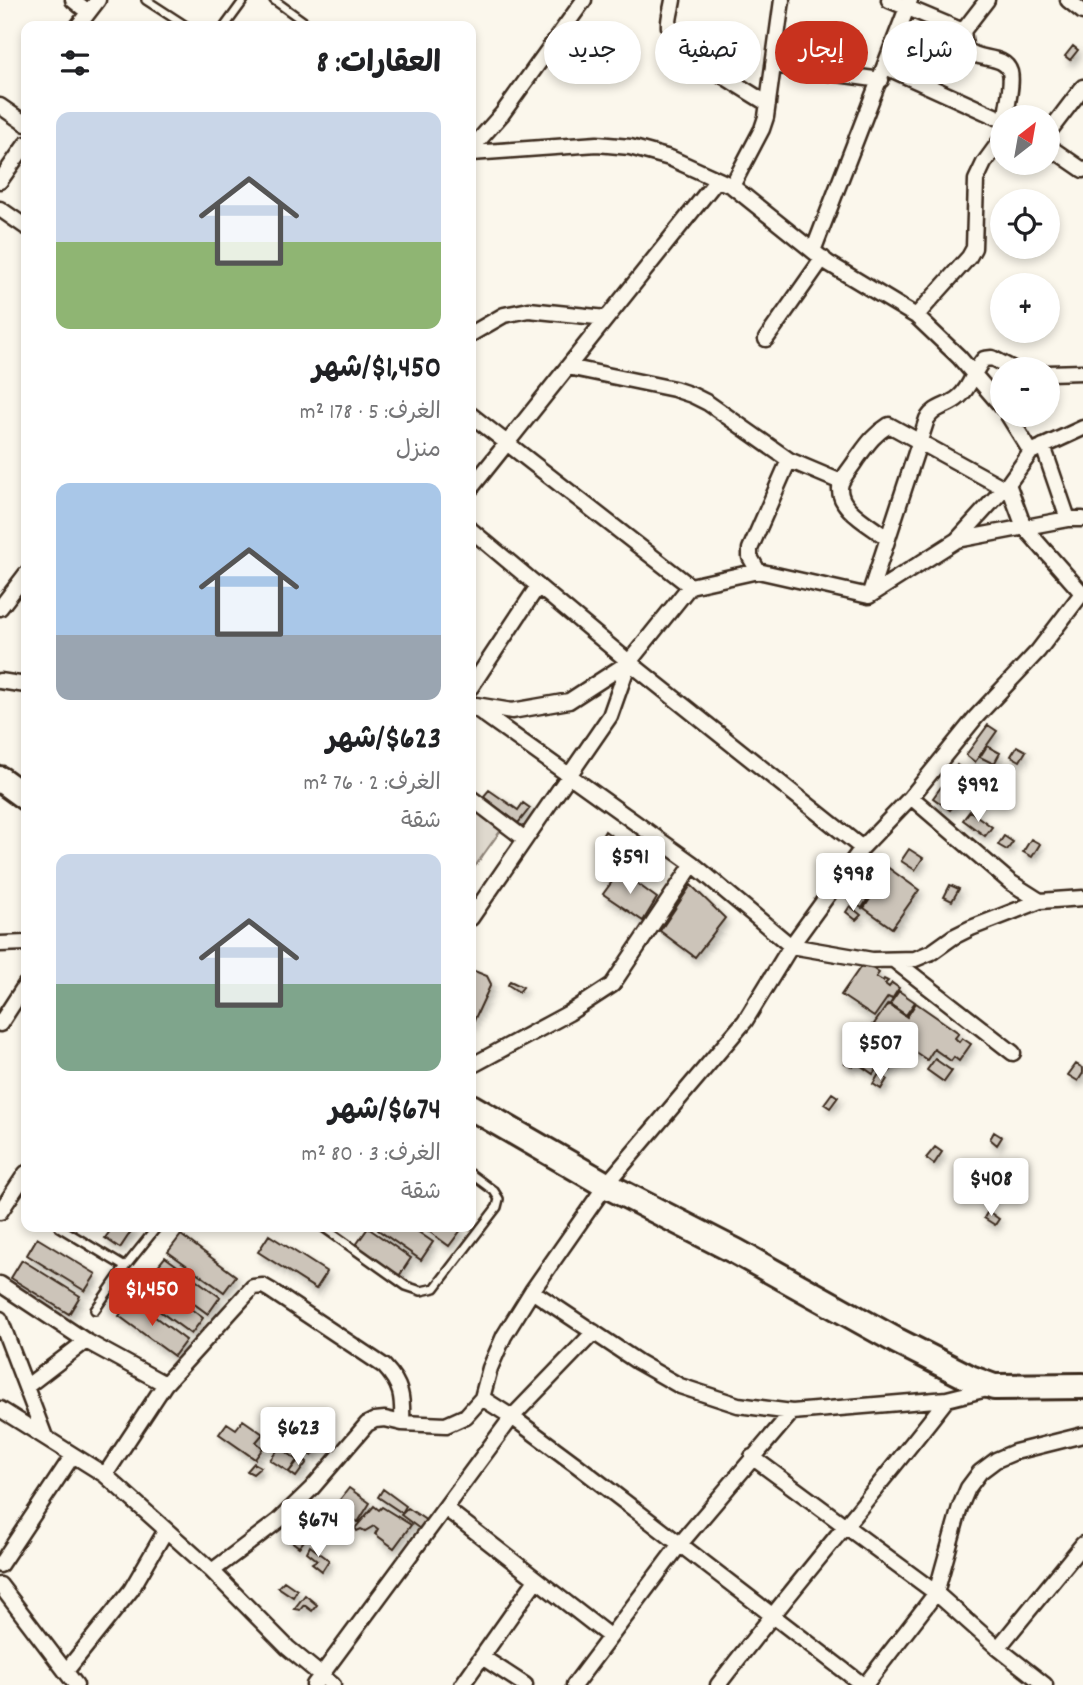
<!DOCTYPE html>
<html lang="ar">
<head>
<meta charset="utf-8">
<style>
	body { margin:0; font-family:Dekko,"Playpen Sans Arabic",sans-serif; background:#f2f2f2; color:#202124; direction:rtl; height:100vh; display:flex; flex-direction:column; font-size:26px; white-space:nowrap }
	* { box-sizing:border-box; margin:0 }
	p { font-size:23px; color:#757577 }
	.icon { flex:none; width:38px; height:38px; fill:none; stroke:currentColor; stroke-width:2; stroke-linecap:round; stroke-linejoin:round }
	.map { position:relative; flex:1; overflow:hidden; direction:ltr }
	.panel { position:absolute; left:21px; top:21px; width:455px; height:1211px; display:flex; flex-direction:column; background:#fff; border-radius:14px; box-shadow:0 4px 10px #0003; direction:rtl }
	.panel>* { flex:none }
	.guide { position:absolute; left:497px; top:21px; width:480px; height:63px; direction:rtl; display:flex; gap:14px }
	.needle { width:46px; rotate:31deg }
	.fabs { position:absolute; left:990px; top:105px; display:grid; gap:14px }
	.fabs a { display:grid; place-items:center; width:70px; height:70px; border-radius:50%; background:#fff; box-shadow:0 4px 10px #0003; font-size:35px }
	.price { position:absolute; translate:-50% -60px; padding:0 16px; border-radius:7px; background:#fff; color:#222; font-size:23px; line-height:46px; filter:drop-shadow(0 2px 4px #0008) }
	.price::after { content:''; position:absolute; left:50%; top:42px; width:21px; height:16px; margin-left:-10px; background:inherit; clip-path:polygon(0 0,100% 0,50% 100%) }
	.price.active { background:#c8321e; color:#fff }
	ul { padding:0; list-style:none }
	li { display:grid; align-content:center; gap:14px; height:371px; padding:0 35px }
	li span { display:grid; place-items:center; height:217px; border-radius:14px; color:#555 }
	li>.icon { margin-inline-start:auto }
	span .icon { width:126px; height:126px; fill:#fffc; stroke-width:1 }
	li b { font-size:30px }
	h2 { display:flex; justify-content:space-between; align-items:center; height:84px; padding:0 35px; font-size:30px }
	.tag { padding:0 24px; border-radius:32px; background:#fff; box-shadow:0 4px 10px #0003; font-size:24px; line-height:63px }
	.tag.active { background:#c8321e; color:#fff }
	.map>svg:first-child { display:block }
	.green { fill:#dfd9ce; stroke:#8d8276; stroke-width:2 }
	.building { fill:#ccc4b9; stroke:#3b2a1e; stroke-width:2; filter:url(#shadow) }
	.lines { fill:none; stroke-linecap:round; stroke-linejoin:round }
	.lane-casing { stroke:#3b2a1e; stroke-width:12 }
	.street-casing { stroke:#3b2a1e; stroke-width:19 }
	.highway-casing { stroke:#3b2a1e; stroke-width:30 }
	.lane { stroke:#fbf7ec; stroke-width:7 }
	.street { stroke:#fbf7ec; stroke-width:14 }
	.highway { stroke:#fbf7ec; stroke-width:24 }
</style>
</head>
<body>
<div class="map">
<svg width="1083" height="1685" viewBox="0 0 1083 1685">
	<defs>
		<filter id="shadow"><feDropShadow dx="3" dy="5" stdDeviation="3.5" flood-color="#0004"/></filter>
	</defs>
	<rect width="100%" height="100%" fill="#fbf7ec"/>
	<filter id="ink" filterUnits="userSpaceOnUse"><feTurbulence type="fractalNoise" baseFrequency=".0143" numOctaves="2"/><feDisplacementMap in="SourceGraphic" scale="14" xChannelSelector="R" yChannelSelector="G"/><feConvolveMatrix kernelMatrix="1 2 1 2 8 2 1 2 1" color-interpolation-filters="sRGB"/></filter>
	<g filter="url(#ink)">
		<path class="green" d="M471,807L501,830L471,872Z"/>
		<path class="building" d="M1073,46L1078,50L1070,60L1065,56Z
			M988,725L997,731L975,762L966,755Z
			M987,746L1000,753L994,764L980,757Z
			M1017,746L1026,751L1020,761L1011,756Z
			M957,765L974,778L950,810L933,798Z
			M489,790L518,810L523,803L530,808L518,823L483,797Z
			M970,811L992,827L985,836L963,820Z
			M605,831L617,840L608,852L596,846Z
			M1004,836L1013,842L1007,850L998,845Z
			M1031,839L1040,844L1032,857L1023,852Z
			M909,849L923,858L915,870L901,861Z
			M883,864L919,890L892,928L864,908L870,899L862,894Z
			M620,871L657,898L643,921L603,894Z
			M691,885L725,918L695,957L660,931Z
			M950,885L959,889L952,901L944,897Z
			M856,887L861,891L859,894L867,900L862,908L848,899Z
			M850,906L861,915L856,920L846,912Z
			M864,962L879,973L876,977L883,981L884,979L888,981L885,984L889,987L892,983L899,988L892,999L888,997L874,1017L841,995Z
			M472,970L487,976L491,984L471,1027Z
			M510,981L523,987L519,992L508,985Z
			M899,991L915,1002L906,1015L890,1004Z
			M916,1003L959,1033L955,1038L959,1042L962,1038L971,1044L959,1061L954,1057L951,1061L934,1049L927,1060L874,1024L888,1004L907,1017Z
			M872,1025L906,1048L890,1071L880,1064L873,1074L857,1063L863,1054L856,1049Z
			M851,1054L858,1059L853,1067L845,1063Z
			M935,1059L952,1071L944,1082L927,1070Z
			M1076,1064L1083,1068V1073L1078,1081L1068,1075Z
			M879,1074L887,1079L881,1089L873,1084Z
			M832,1093L838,1097L830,1108L824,1104Z
			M994,1132L1002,1137L997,1145L990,1139Z
			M935,1147L942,1152L934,1164L926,1158Z
			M988,1211L999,1219L995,1225L984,1218Z
			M113,1227H134L120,1248L105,1238Z
			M380,1227H411L433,1242L421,1260L378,1230Z
			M423,1227H457L461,1230L449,1246Z
			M368,1228L411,1258L399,1276L356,1245Z
			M181,1235L236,1276L224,1292L168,1252Z
			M269,1235L327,1272L316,1289L258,1252Z
			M37,1238L96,1274L85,1291L27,1255Z
			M165,1257L220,1297L208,1314L152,1273Z
			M22,1260L80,1296L69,1314L11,1278Z
			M148,1277L203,1318L191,1334L136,1294Z
			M131,1299L186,1340L174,1356L119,1316Z
			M243,1420L263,1434L256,1442L263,1448L255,1459L219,1434L227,1423L236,1429Z
			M308,1441L317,1449L312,1456L301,1449Z
			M280,1447L297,1460L289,1472L270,1460Z
			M301,1457L307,1462L296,1477L289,1472Z
			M254,1463L261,1467L253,1474L247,1471Z
			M349,1488L370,1503L358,1522L335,1506Z
			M383,1489L406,1506L402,1513L378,1497Z
			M374,1506L379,1510L382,1507L411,1525L394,1548L375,1534L378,1529L374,1526L365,1531L361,1529L357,1531L355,1528Z
			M408,1508L427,1521L420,1529L401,1515Z
			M294,1534L304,1541L299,1547L290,1540Z
			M310,1546L329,1560L322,1571L312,1563L317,1560L307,1552Z
			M284,1581L297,1590L293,1597L278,1587Z
			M305,1595L317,1605L312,1611L304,1605L300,1610L294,1609Z"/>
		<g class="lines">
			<defs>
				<path id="lane" d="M146,0L186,26
					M274,0L310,26
					M225,26L244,0
					M59,1227L125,1267
					M323,1227L406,1286L421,1291L435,1288L497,1207L499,1199L494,1191L471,1174
					M95,1310L125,1267L157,1227"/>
				<path id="street" d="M73,0L88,12
					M673,0C672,8 668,19 669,27C673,49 748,91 768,104
					M889,0L963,31
					M987,0L963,31C964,36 964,43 966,48C975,62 1004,53 1010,72C1013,84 1007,104 1006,117
					M1068,0L1083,12
					M78,26L98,0
					M773,65L881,80
					M886,67L1003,120
					M0,106L26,124
					M1048,133L1083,87
					M1048,146L1083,170
					M471,149L502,114L584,0
					M471,153L597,144L630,147L670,158L732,186L828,263L916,316L959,357L1003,408
					M0,181L26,144
					M732,186L762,129L766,117L782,0
					M0,209L26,227
					M813,251L910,0
					M916,316L969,257L974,248L976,180L984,163L1003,137
					M471,334L504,315L529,310L606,318
					M766,339L823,258
					M568,367L674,389L692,395L708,403L789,460L841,482
					M1048,373L1083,372
					M471,415L690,586
					M1008,415L1031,452
					M1043,446L1068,519
					M1008,484L1024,527L1082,593
					M471,488L717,180
					M471,530L629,662L862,848
					M887,538C872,526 833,507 841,483C844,475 852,467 856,460C867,445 873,435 889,425L1004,488
					M957,540L1068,519H1083
					M758,571L750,557V549L789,460
					M869,596L927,419C935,406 948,407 959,397C971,387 973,371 984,359L992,358L1013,369
					M0,608L26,574
					M0,681L26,685
					M471,687L538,586
					M471,705L693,864L791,946L872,960L915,959L932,952L953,937L971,928L1040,901L1083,898
					M476,705L512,711L569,701L629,662
					M911,797L1010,882L1040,901
					M471,798L525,839
					M471,918L610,716L629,662L690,586L758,571L869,596L957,540L1008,484L1031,452L1083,428
					M0,944L26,943
					M895,961L1013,1053
					M0,1024L26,984
					M471,1066L569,1013L612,985L693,864
					M0,1212L26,1173
					M0,1284L86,1341L165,1384
					M532,1291L638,1362L680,1386L738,1405L792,1412L947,1399L991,1388
					M0,1319L45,1437
					M26,1387L86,1341
					M482,1398L512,1417L578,1466L863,1685
					M0,1409L105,1475L212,1571L288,1648L333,1685
					M752,1457L936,1593L998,1648L1045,1685
					M105,1475L165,1384L253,1287L263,1286L270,1290L384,1366C402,1385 403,1398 402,1423
					M445,1508L609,1636
					M0,1565L73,1455
					M212,1571L278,1521L312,1488L367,1424L375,1420L385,1419L402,1423L446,1425L466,1416L482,1398L490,1368L504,1336L532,1291L606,1185L745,1021L791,946L862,848L911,797L976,717L1038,651L1083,592
					M0,1585L76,1685
					M998,1648L1083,1544
					M482,1657L525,1685
					M67,1670L131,1590L166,1530
					M314,1685L512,1417L594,1332
					M462,1685L536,1580
					M574,1685L680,1544L792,1412
					M718,1685C792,1588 872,1496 947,1399
					M865,1685L936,1593L960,1507L968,1488L980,1472L996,1460L1015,1452L1083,1435"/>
				<path id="highway" d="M0,779L26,798
					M471,1107L606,1185L737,1252L897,1341L970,1378L994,1387L1083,1386"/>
			</defs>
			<use href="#lane" class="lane-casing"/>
			<use href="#street" class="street-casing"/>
			<use href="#highway" class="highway-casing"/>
			<use href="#lane" class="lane"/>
			<use href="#street" class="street"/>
			<use href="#highway" class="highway"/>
		</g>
	</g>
</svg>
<div class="fabs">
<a><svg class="needle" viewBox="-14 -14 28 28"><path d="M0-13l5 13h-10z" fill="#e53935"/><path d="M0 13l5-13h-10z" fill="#757577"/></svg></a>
<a><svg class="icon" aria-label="locate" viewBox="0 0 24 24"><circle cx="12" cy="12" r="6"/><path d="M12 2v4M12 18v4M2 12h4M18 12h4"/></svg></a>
<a>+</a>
<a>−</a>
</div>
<b class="price" style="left:978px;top:824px">$992</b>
<b class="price" style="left:630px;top:896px">$591</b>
<b class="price" style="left:853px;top:913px">$998</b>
<b class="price" style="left:880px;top:1082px">$507</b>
<b class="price" style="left:991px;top:1218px">$408</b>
<b class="price active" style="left:152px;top:1328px">$1,450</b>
<b class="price" style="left:298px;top:1467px">$623</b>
<b class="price" style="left:318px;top:1559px">$674</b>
<div class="guide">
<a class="tag">شراء</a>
<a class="tag active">إيجار</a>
<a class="tag">تصفية</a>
<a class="tag">جديد</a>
</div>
<section class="panel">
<h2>العقارات: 8<svg class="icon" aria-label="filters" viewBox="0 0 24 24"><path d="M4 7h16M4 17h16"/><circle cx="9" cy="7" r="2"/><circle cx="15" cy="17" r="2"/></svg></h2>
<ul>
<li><span style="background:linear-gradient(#c9d6e8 60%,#8fb573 0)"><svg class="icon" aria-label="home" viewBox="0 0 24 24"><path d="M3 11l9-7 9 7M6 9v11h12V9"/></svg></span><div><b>$1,450/شهر</b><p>الغرف: 5 · 178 m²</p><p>منزل</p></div></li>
<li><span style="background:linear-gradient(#a9c7e8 70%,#9aa5b1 0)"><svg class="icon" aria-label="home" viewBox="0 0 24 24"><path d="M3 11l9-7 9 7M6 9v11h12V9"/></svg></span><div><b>$623/شهر</b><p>الغرف: 2 · 76 m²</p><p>شقة</p></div></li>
<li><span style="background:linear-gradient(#c9d6e8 60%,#7fa58c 0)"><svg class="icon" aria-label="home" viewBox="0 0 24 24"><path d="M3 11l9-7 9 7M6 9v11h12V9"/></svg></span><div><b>$674/شهر</b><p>الغرف: 3 · 80 m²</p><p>شقة</p></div></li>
</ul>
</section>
</div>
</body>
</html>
